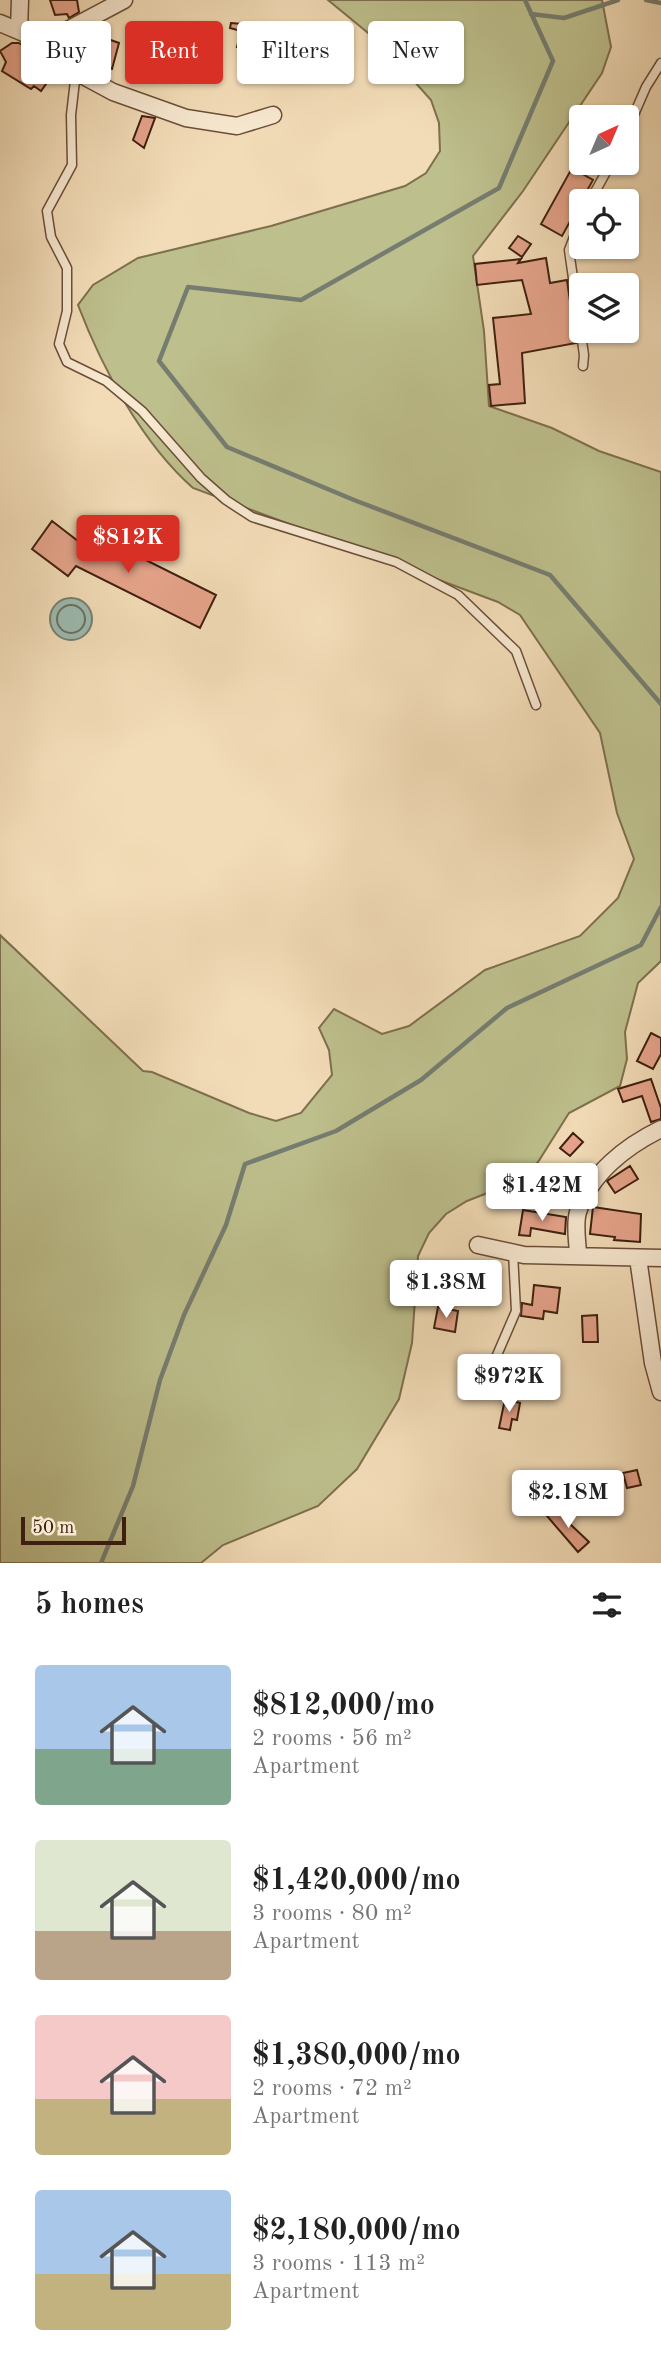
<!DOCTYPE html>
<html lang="en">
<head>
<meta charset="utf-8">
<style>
	body { margin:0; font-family:"Old Standard TT",serif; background:#f6f6f6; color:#222; height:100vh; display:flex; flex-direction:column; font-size:26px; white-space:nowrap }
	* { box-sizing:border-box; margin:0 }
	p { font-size:23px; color:#767676 }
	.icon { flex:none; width:38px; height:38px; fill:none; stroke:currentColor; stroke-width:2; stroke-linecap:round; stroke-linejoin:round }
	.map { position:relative; height:1563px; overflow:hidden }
	.panel { display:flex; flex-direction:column; background:#fff; flex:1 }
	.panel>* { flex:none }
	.top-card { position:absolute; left:21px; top:21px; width:620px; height:63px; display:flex; gap:14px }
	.needle { width:46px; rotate:44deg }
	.controls { position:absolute; left:569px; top:105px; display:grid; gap:14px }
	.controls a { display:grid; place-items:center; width:70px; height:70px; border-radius:7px; background:#fff; box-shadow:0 2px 5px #0004; font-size:35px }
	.scale { position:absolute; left:21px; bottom:18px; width:105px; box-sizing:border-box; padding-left:7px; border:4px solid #3f1f0f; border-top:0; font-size:19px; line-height:24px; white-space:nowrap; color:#3f1f0f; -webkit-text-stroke:5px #f7e8d0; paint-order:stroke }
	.price { position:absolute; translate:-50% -60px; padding:0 16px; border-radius:7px; background:#fff; color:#222; font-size:23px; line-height:46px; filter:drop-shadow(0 2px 4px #0008) }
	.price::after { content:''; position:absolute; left:50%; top:42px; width:21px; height:16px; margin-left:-10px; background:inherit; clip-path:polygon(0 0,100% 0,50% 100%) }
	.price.on { background:#d93025; color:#fff }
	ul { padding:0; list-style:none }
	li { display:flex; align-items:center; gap:21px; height:175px; padding:0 35px }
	li span { display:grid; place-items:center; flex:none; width:196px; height:140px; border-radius:7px; color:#555 }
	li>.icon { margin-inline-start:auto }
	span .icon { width:84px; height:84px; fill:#fffc; stroke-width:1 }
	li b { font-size:30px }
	h2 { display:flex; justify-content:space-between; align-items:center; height:84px; padding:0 35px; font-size:30px }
	.pill { padding:0 24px; border-radius:7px; background:#fff; box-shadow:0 2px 5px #0004; font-size:24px; line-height:63px }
	.pill.on { background:#d93025; color:#fff }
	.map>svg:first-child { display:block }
	.green { fill:#bdbf8c; stroke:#7e6f4e; stroke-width:2 }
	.water { fill:#9bbbb1; stroke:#767d70; stroke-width:2 }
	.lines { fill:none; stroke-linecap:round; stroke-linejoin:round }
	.shore { stroke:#6d6d60; stroke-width:2 }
	.stream { stroke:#767d70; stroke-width:4.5 }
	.building { fill:#e6a48b; stroke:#3f1f0f; stroke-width:2 }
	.lane-casing { stroke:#6c4e39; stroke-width:11 }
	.street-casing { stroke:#6c4e39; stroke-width:19 }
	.lane { stroke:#f7e8d0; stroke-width:8 }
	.street { stroke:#f7e8d0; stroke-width:16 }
</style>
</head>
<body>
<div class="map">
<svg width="661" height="1563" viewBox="0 0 661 1563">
	<rect width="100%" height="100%" fill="#f2dcb7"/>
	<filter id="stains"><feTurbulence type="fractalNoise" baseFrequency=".00286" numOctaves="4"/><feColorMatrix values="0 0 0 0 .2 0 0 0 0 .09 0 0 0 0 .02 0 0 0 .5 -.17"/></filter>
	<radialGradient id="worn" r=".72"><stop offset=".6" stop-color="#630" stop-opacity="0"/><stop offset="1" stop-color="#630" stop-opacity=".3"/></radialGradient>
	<path class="green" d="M328,0H602L611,47L602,73L523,191L473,256L484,331L489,406L552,428L599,451L661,472V961L638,983L625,1032L627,1059L620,1086L569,1113L538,1162L518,1181L467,1201L446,1214L429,1233L418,1256L412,1343L399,1399L357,1469L318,1506L223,1545L201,1563H0V935L143,1071L152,1072L249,1113L276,1121L301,1113L332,1075L329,1050L319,1028L334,1009L382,1034L409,1026L485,970L580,936L618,898L634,859L617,813L600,733L520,615L498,602L193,488C142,443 102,368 78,305L93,285L138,258L271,226L405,186L426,173L440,151L439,123L431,100L379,42Z"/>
	<path class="water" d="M50 619a21 21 0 1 1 42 0a21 21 0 1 1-42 0Z"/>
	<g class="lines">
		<path class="shore" d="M57 619a14 14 0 1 1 28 0a14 14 0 1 1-28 0Z"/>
		<path class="stream" d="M525,0L553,61L499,188L301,300L188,287L159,361L227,447L354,500L550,575L661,704
			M646,0L661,3
			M531,14L564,18L618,0
			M101,1563L133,1486L160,1380L184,1315L226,1225L245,1164L336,1131L421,1080L507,1008L641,945L661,907"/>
	</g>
	<path class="building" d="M50,0H77L79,12L69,18L67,14L55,15Z
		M231,23L242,24L280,25L274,39L259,35L256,47H237L241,31L230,28Z
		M99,25L104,30L102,41L85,42L86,48L79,49L75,38Z
		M105,38L119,43L112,69L97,63Z
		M12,43H19L54,65L47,72L51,77L41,91L34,86L31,89L2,71L6,62L0,51Z
		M190,63L209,66L206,82L187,78Z
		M142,116L155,118L144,148L133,140Z
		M572,168L593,180L562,236L541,224Z
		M518,236L531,244L522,257L509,248Z
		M546,258L550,283L567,280L576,343L522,353L525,403L491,406L489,385L500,384L493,318L531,314L522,280L477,285L475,264L521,259L518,263Z
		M52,521L100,558L108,541L216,595L200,628L76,566L68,576L32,549Z
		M651,1033L661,1038V1054L653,1069L637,1061Z
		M651,1079L661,1108V1119L651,1122L642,1096L623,1102L618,1089Z
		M573,1133L583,1142L570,1156L560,1148Z
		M630,1166L638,1179L615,1193L607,1181Z
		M593,1207L641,1214L640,1242L614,1240L615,1237L590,1234Z
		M523,1210L566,1217L565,1234L531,1228L530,1236L519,1235Z
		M534,1285L560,1288L557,1313L544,1311L543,1319L521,1316L522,1303L532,1305Z
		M438,1307L458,1311L455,1332L434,1328Z
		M597,1315L598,1342H583L582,1316Z
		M505,1399L520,1403L517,1420L512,1419L510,1430L499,1428Z
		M637,1470L641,1485L627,1488L623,1473Z
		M558,1508L569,1523L589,1542L578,1552L547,1516Z"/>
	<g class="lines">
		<defs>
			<path id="lane" d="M76,72L71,115L72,165L47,211L51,237L67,268V311L59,344L67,362L106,381L142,411L201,478L226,500L252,517L396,562L458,595L516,651L536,705
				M626,133L646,87L661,63
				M590,201L611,163
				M581,219L569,250L584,355L583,366
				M511,1386L494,1362L516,1311L513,1253"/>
			<path id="street" d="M0,23L45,42L76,72L113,92L186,118L237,126L273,115
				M19,29L20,0
				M45,42L124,0
				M478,1245L524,1255L661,1258
				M578,1256C578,1244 574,1225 578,1212C590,1174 626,1146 661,1129
				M638,1258L653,1363L661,1392"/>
		</defs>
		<use href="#lane" class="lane-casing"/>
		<use href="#street" class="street-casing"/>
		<use href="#lane" class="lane"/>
		<use href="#street" class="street"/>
	</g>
	<rect width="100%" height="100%" filter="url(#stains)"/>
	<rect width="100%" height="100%" fill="url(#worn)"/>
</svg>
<div class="controls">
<a><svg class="needle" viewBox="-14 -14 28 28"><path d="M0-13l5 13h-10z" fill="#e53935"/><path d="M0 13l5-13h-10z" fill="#767676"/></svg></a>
<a><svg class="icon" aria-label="locate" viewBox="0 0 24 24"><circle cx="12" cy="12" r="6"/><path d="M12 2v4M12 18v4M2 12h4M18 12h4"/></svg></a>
<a><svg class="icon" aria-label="layers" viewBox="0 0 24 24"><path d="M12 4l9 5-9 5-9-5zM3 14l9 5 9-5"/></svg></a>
</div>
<div class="scale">50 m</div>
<b class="price on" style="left:128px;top:575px">$812K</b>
<b class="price" style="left:542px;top:1223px">$1.42M</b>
<b class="price" style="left:446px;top:1320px">$1.38M</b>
<b class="price" style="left:509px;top:1414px">$972K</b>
<b class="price" style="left:568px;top:1530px">$2.18M</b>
<div class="top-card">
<a class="pill">Buy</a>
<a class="pill on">Rent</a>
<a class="pill">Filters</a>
<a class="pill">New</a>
</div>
</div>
<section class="panel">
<h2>5 homes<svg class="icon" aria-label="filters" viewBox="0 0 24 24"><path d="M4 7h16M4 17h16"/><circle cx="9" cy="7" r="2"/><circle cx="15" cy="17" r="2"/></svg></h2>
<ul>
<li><span style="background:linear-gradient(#a9c7e8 60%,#7fa58c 0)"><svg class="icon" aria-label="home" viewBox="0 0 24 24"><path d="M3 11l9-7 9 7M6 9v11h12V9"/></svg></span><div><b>$812,000/mo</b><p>2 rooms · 56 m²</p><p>Apartment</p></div></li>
<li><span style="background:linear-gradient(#dfe7d0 65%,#b9a48a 0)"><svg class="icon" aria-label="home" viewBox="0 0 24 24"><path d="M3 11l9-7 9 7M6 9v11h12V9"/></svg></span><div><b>$1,420,000/mo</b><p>3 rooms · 80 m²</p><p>Apartment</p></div></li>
<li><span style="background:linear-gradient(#f6c9c9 60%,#c2b280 0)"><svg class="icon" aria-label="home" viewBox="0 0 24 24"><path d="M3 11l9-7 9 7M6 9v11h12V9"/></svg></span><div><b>$1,380,000/mo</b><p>2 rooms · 72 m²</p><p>Apartment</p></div></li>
<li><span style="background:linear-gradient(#a9c7e8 60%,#c2b280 0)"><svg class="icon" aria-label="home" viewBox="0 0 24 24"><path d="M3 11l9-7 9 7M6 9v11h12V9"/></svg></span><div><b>$2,180,000/mo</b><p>3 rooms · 113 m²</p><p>Apartment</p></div></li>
</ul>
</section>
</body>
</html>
